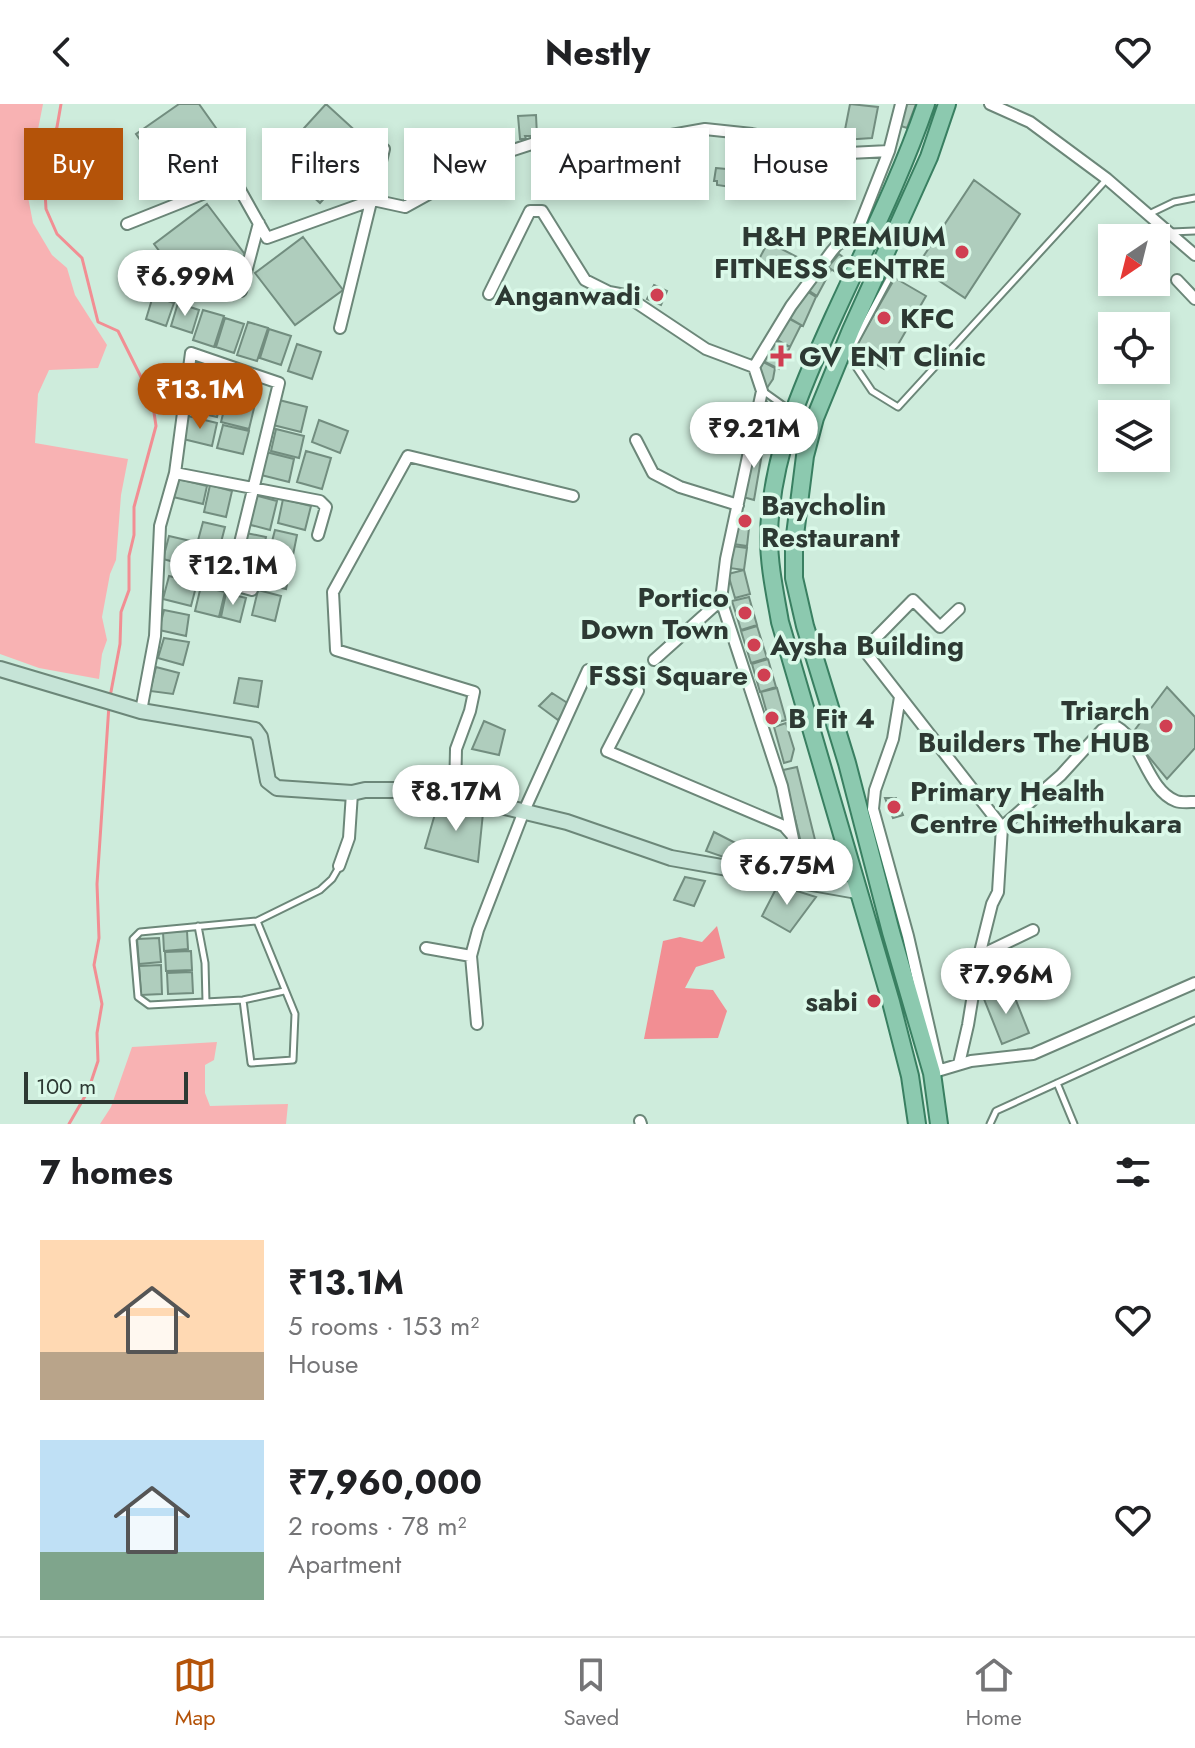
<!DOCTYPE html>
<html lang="en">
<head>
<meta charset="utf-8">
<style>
	body { margin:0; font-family:Jost,sans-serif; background:#f6f6f6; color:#202124; height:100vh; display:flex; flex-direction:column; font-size:30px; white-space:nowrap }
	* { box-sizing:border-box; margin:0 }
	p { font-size:26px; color:#757577 }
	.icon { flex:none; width:44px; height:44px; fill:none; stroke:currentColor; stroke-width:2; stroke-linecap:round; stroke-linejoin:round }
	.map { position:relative; height:1020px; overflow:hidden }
	.details { display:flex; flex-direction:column; background:#fff; flex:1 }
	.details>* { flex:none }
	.banner { position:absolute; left:24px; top:24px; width:1148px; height:72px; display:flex; gap:16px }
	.needle { width:52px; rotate:215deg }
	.controls { position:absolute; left:1098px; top:120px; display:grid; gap:16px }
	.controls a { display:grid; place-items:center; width:72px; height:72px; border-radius:0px; background:#fff; box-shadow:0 4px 12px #0003; font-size:40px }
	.scale { position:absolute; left:24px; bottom:20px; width:164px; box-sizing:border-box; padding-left:8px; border:4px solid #2d3933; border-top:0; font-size:22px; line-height:28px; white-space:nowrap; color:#2d3933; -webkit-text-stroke:6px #dbf9e9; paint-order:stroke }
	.price { position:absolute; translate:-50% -68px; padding:0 18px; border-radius:28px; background:#fff; color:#222; font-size:26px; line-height:52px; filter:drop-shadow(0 2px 4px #0008) }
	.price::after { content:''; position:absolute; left:50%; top:48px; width:24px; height:18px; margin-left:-12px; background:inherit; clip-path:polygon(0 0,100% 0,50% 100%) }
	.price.on { background:#b45309; color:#fff }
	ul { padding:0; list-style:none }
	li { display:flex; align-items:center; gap:24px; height:200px; padding:0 40px }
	li span { display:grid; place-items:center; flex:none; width:224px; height:160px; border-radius:0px; color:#555 }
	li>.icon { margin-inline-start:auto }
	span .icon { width:96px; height:96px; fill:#fffc; stroke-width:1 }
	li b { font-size:34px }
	h2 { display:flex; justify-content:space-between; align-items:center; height:96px; padding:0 40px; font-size:34px }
	.chip { padding:0 28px; border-radius:0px; background:#fff; box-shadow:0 4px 12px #0003; font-size:28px; line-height:72px }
	.chip.on { background:#b45309; color:#fff }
	header { display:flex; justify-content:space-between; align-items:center; height:104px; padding:0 40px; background:#fff; font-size:36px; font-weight:700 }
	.menu { display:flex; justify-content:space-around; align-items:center; height:112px; border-top:2px solid #e0e0e0; background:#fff; font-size:22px; color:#757577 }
	.menu a { display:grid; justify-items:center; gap:4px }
	.menu .on { color:#b45309 }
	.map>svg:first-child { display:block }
	.green { fill:#f8b2b3 }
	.water { fill:#f28e93 }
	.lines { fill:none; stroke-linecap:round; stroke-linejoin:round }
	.stream { stroke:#f28e93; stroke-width:3 }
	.building { fill:#afcdbd; stroke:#728d7f; stroke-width:2 }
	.lane-casing { stroke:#6c8779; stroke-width:9 }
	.street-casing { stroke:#6c8779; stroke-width:14 }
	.secondary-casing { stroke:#6c8779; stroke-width:18 }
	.primary-casing { stroke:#397f61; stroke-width:20 }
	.lane { stroke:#fff; stroke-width:5 }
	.street { stroke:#fff; stroke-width:10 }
	.secondary { stroke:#c6e4d7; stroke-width:14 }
	.primary { stroke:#8cc9af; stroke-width:16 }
	.poi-dot { fill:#d03f52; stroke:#dbf9e9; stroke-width:3 }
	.labels { text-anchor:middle; stroke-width:7; stroke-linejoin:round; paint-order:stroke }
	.poi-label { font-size:28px; font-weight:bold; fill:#2d3933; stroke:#dbf9e9; text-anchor:end }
</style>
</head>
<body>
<header><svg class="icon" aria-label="back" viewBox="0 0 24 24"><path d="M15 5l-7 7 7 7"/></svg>Nestly<svg class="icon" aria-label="heart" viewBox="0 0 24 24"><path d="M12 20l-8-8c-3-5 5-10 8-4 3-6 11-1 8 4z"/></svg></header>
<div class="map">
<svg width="1195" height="1020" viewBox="0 0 1195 1020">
	<rect width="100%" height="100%" fill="#ceecdc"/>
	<path class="green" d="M0,0H43L30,66L28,93L33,119L52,151L67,164L75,191L107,241L98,264L49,266L38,290L35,339L128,355L121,391L116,456L110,470L102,513L107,536L102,550L99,575L39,564L0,550Z
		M217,938L214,956L205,961V989L210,1002L288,1000L286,1020H100L111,1003L132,943Z"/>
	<path class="water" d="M717,822L725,854L696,863L685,884L713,886L727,907L718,934L644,935L663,837L680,833L702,838Z"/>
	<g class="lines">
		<path class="stream" d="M61,0L57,23L48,45L44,70L46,105L57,130L82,154L98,218L118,227L152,295L156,322L134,403V431L129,452V486L121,508L120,540L110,593
			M69,1020L88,987L98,957L97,929L102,900L94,861L99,834L97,780L109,601"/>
	</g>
	<path class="building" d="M179,0H199L238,55L181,95L136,30Z
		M326,0L372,42L320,99L274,57Z
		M850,0L878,3L872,34L843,36Z
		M903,0H916L907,24L898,21Z
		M536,11L537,32H525L526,35H520L518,12Z
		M716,64L737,66L744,72V76H747L746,82L737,81L738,84L717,81V77H714Z
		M974,76L1020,110L965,194L917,162Z
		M207,100L247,153L192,191L154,140Z
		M303,133L343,186L295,221L255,169Z
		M768,138L799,154L794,164L789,162L783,174L756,161Z
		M839,150L843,153L837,169L828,163Z
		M824,161L831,166L817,192L805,184Z
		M895,174L926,192L884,265L853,247Z
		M654,181L667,187L661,201L647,195Z
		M805,186L816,193L803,222L786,212Z
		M153,192L174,199L166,222L146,215Z
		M178,199L199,206L192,229L171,222Z
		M203,206L224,212L214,243L193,236Z
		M786,213L801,221L790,243L775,235Z
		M225,214L244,220L234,249L216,243Z
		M248,218L268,224L257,257L237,251Z
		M269,225L291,232L281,261L260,254Z
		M774,236L790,243L779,265L763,257Z
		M297,240L321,248L312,275L288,267Z
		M199,257L227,264L221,289L193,282Z
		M761,257L775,264L773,275L767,284L762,279L759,262Z
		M234,269L261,276L256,298L228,291Z
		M196,287L222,293L217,313L191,307Z
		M764,293L771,305L765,337L754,335Z
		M227,294L255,300L249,325L221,318Z
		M279,296L307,303L301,328L273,321Z
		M188,312L217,319L212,342L183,335Z
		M319,316L348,327L340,349L312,338Z
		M223,321L249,327L243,350L217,344Z
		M276,325L304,332L299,354L271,347Z
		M753,336L764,338L754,396L743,393Z
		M306,347L331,354L322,385L297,378Z
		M266,348L294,355L289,378L261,371Z
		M178,375L207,382L203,400L173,393Z
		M210,381L232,387L226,413L204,408Z
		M254,391L277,397L270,426L247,420Z
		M283,395L311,402L305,426L278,419Z
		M738,410L750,412L749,422L737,420Z
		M203,418L225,423L219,446L197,440Z
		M735,422L749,424L747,442L733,440Z
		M275,426L297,431L293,451L270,445Z
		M246,429L266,433L262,451L242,447Z
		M169,432L195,438L189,462L163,455Z
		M732,442L747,444L744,466L729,464Z
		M197,443L220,449L214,472L192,466Z
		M240,453L260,457L257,476L236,472Z
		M268,457L291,463L286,485L262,480Z
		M744,466L750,490L735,494L728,470Z
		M169,472L197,479L191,502L163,495Z
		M201,482L225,488L219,513L195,507Z
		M258,486L281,492L275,517L252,511Z
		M226,489L246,494L240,518L221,513Z
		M749,493L757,521L741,526L732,497Z
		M164,506L189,511L186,532L159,526Z
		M757,522L767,554L751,559L741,527Z
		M164,534L189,538L183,561L158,554Z
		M768,555L776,583L760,588L752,560Z
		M156,563L179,569L173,590L150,587Z
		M239,574L262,577L258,603L234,599Z
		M1167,583L1195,613V644L1167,675L1131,631Z
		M777,584L786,616L770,620L761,588Z
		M552,589L569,600L558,616L539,602Z
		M484,617L505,626L499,651L472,645Z
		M786,619L794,645L791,657L784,659L774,623Z
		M797,663L820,756L816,757L814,749L804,751L783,666Z
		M885,694H896L903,711L893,714Z
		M437,703L483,709L478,758L425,744Z
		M714,728L755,749L750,762L706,747Z
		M685,773L705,777L694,802L674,796Z
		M778,781L816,793L790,828L762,812Z
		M187,827L188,845L164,847L163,828Z
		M159,834L161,858L139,860L137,835Z
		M191,847L192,866L166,867L165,848Z
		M161,861L162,890L141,891L139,862Z
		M192,868L193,889L168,890L167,869Z
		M1011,884L1029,929L1002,940L984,895Z"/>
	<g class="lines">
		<defs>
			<path id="lane" d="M1149,110L1174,98L1195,94
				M1171,128L1195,127
				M884,163L890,173L848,251L872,287L898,303L1106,76
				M763,287L791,307
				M198,822L205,859L206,898
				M284,887L243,896L149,901L138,893L133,835L140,828L257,817L320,786L332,775L339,763
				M243,896L251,959L293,956L295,910L257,817
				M1057,979L1074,1020
				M990,1020L996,1007L1195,916"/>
			<path id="street" d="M990,0L1030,18L1107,75L1195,151
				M127,120L235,77L267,134L373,96L405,103L501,50L544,36L582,34L621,40L705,25L752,30L849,49L889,47
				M1177,176L1195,195
				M241,187L259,119
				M489,190L530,107H542L585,176L609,188L625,191L706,245L754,263
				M340,224L384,45
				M636,336L653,369L680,383L738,401
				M175,369L191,249L279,279L230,480L252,486
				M959,505L940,523L913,496L864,546L1002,723
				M654,556L721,496
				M638,587L607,647L784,722L791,730
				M900,593L893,635L875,686L873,705L908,832L938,963
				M141,607L155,532L160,422L175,369L320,397L326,403L318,431
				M455,691L456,645L470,607L474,588L336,546L333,488L408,352L573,392
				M339,762L349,734L352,689
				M802,778L782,682L721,496L726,455L762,287L754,263L791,202L832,147L838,140L855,133L889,47L901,0
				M426,844L471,852
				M979,852L1033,826
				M477,920L471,852L478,826L524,707L588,566
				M959,960L968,921L980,848L992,800L998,788L1002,723L1061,671L1102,626L1112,621C1142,631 1145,685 1176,697C1181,699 1190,698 1195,698
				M934,968L971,957L1033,950L1195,879
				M640,1017L641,1020"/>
			<path id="secondary" d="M0,565L141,607L255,626L260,633L268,677L277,684L352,689L365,686H404L455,691L567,718L671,754L857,787"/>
			<path id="primary" d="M917,1020L910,972L891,898L780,518C775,489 769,462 769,433C770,354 802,282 834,212C866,142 901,73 926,0
				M939,1020L932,969L891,828L847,659L805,522L794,474V439L805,352L815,314L851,226L929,53L947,0"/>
		</defs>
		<use href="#lane" class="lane-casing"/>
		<use href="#street" class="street-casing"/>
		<use href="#secondary" class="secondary-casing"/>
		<use href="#primary" class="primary-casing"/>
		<use href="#lane" class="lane"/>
		<use href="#street" class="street"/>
		<use href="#secondary" class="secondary"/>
		<use href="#primary" class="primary"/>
	</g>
	<g class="poi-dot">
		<circle cx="962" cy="148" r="8"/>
		<circle cx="657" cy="191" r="8"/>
		<circle cx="884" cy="214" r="8"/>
		<path d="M777 240h8v8h8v8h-8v8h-8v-8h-8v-8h8z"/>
		<circle cx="745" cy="417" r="8"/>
		<circle cx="745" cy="509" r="8"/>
		<circle cx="754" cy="541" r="8"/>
		<circle cx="764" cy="571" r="8"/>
		<circle cx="772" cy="614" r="8"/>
		<circle cx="1166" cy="622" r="8"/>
		<circle cx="894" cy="703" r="8"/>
		<circle cx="874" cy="897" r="8"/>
	</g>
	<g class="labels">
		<g class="poi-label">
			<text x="946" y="142">H&amp;H PREMIUM<tspan x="946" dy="32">FITNESS CENTRE</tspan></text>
			<text x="641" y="201">Anganwadi</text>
			<text x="900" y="224" text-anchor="start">KFC</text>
			<text x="799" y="262" text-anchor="start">GV ENT Clinic</text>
			<text x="761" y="411" text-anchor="start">Baycholin<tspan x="761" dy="32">Restaurant</tspan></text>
			<text x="729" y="503">Portico<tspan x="729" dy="32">Down Town</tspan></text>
			<text x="770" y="551" text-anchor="start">Aysha Building</text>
			<text x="748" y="581">FSSi Square</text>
			<text x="1150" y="616">Triarch<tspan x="1150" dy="32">Builders The HUB</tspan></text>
			<text x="788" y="624" text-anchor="start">B Fit 4</text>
			<text x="910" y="697" text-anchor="start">Primary Health<tspan x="910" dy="32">Centre Chittethukara</tspan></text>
			<text x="858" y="907">sabi</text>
		</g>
	</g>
</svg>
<div class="controls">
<a><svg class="needle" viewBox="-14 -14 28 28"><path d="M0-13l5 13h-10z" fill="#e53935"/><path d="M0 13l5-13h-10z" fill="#757577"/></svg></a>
<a><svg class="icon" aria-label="locate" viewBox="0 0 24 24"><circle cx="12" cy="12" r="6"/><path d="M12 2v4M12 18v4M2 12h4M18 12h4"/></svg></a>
<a><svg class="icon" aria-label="layers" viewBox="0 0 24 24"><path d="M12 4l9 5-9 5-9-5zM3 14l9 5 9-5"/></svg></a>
</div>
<div class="scale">100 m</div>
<b class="price" style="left:185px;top:214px">₹6.99M</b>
<b class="price on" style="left:200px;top:327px">₹13.1M</b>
<b class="price" style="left:754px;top:366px">₹9.21M</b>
<b class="price" style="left:233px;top:503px">₹12.1M</b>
<b class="price" style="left:456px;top:729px">₹8.17M</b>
<b class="price" style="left:787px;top:803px">₹6.75M</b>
<b class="price" style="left:1006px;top:912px">₹7.96M</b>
<div class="banner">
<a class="chip on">Buy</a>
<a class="chip">Rent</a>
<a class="chip">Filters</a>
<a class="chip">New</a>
<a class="chip">Apartment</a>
<a class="chip">House</a>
</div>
</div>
<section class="details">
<h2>7 homes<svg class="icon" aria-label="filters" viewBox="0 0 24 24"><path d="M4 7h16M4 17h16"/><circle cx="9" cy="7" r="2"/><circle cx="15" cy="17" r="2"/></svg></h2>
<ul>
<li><span style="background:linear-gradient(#ffd9b3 70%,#b9a48a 0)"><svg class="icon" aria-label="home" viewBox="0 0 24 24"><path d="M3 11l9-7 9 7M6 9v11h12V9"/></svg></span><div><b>₹13.1M</b><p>5 rooms · 153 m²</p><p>House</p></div><svg class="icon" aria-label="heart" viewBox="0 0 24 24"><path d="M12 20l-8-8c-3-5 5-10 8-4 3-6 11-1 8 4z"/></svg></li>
<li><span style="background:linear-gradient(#bfe0f5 70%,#7fa58c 0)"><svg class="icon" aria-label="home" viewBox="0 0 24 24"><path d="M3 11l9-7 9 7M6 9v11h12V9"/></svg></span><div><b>₹7,960,000</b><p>2 rooms · 78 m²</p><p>Apartment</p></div><svg class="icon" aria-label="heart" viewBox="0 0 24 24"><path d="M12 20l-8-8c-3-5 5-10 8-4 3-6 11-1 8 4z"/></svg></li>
</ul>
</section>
<nav class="menu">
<a class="on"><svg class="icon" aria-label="map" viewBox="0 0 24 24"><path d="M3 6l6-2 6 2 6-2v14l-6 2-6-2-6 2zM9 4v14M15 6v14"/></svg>Map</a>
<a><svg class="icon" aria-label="saved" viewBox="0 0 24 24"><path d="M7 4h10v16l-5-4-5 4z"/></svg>Saved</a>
<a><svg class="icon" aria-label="home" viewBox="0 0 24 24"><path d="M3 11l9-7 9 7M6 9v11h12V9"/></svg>Home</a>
</nav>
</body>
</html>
